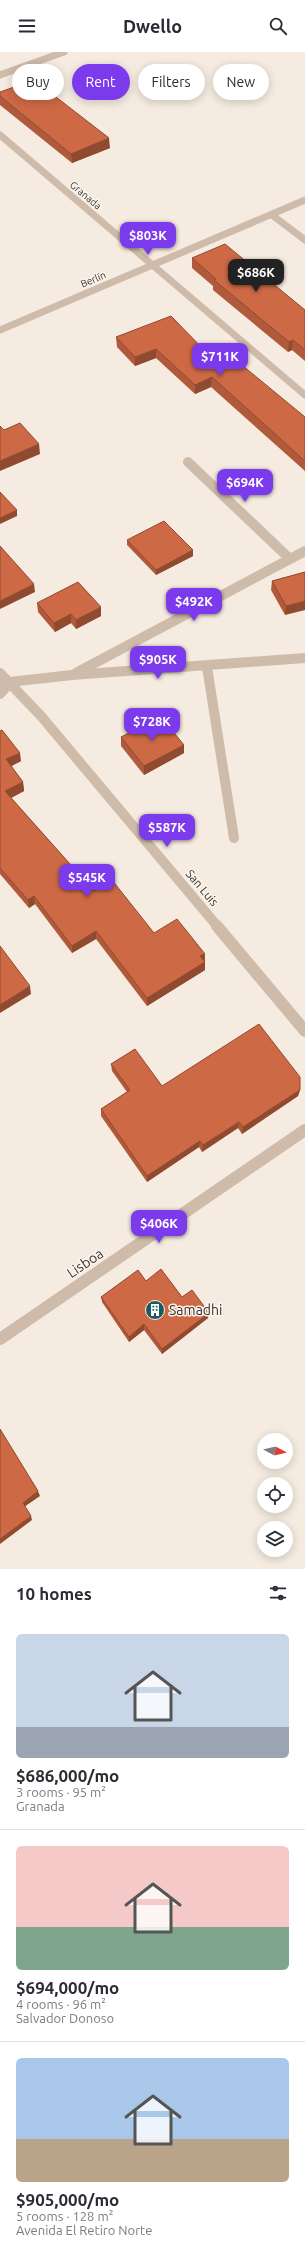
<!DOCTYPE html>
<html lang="en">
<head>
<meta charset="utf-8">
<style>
	body { margin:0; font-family:Ubuntu,sans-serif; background:#f2f2f3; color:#2b2b33; height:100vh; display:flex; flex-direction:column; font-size:15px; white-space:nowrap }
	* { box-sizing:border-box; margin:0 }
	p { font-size:13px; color:#7c7c81 }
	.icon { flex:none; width:22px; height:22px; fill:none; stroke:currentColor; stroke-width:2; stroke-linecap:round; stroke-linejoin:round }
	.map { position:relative; height:1517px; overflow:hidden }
	.details { display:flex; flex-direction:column; background:#fff; flex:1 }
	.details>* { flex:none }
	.guide { position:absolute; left:12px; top:12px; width:281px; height:36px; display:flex; gap:8px }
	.needle { width:26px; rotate:97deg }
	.buttons { position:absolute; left:257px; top:1381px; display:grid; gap:8px }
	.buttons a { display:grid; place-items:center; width:36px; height:36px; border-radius:50%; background:#fff; box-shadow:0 2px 10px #0003; font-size:20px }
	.price { position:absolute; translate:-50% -34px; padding:0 9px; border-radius:8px; background:#7c3aed; color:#fff; font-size:13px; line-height:26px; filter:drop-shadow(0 1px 2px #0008) }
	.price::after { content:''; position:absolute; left:50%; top:24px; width:12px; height:9px; margin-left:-6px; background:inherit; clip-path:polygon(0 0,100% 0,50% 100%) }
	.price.selected { background:#222; color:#fff }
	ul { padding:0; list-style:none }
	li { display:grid; align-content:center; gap:8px; height:212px; padding:0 16px }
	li+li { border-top:1px solid #e1e1e2 }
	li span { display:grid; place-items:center; height:124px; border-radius:6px; color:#555 }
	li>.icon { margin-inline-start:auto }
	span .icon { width:72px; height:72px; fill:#fffc; stroke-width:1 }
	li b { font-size:17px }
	h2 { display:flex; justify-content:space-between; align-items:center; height:48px; padding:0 16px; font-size:17px }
	.pill { padding:0 14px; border-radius:18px; background:#fff; box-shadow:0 2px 10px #0003; font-size:14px; line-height:36px }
	.pill.selected { background:#7c3aed; color:#fff }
	header { display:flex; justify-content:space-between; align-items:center; height:52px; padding:0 16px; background:#fff; font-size:18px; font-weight:700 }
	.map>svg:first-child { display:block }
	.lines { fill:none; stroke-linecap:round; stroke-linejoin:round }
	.minor-far2 { stroke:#cebbaa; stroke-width:7 }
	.minor-far1 { stroke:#cebbaa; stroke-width:10 }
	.minor { stroke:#cebbaa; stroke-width:12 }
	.wall { fill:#b05a3b }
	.shaded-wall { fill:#904a30 }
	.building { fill:#cd6945; stroke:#904a30 }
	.labels { text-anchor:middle; stroke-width:3; stroke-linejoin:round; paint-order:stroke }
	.far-street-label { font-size:10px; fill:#3b302a; stroke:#fbf5ed }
	.street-label { font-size:12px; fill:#3b302a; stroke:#fbf5ed }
	.near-street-label { font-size:14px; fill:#3b302a; stroke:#fbf5ed }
	.near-poi-label { font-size:14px; fill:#3b302a; stroke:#fbf5ed; text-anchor:start }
</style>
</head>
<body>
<header><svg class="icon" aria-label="menu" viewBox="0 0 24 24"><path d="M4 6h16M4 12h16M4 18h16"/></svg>Dwello<svg class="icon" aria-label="search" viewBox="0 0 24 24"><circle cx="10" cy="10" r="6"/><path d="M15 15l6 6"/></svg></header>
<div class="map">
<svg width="305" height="1517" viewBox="0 0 305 1517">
	<rect width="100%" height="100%" fill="#f5ebe0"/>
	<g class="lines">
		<path class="minor-far2" d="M0,23L64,0
			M0,83L305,343
			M272,163L305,188
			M0,278L305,148"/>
		<path class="minor-far1" d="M188,410L290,507
			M207,615L234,786
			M0,621L41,664L218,875
			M76,621L305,499
			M0,631L72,623L305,606
			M0,642L10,631"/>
		<path class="minor" d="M217,874L305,979
			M0,1287L305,1078"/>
	</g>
	<path class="wall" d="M0,40L110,96L72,111L0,53Z
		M192,206L305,258V309L292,298L288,300L213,238V234L192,216Z
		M116,285L207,301L305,365V419L211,335L195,342L156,306L135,314L117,295Z
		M127,488L193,498V504L156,523L127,493Z
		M305,520L285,563L271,538L272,529Z
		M37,551L101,564L76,577L71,571L55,580L38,560Z
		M158,676L184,693V701L144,723L121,694V685Z
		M0,679L21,709L11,714L23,730L24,739L11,746L94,839L154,881L205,902V918L147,954L96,887L72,901L35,852L29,856L0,822Z
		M111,1012L162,1034L300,1038L298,1044L242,1082L238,1076L202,1100L199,1095L147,1130L101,1064V1057L127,1040L112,1019Z
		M146,1229L182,1245L208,1266L162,1302L144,1278L129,1290L102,1250L101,1245Z"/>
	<path class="shaded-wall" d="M109,86L110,96L72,111L71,102Z
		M293,288L292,298L288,300L289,290Z
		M156,297V306L135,314V305Z
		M212,325L211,335L195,342V333Z
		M39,392L40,402L0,419V409Z
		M17,458V464L0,472V466Z
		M193,498V504L156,523V518Z
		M34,532L35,540L0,557V549Z
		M305,549V558L285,563L286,554Z
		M101,555V564L76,577V568Z
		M71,562V571L55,580L54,571Z
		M184,693V701L144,723V714Z
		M20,701L21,709L8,716L6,707Z
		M23,730L24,739L7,748L5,739Z
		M34,844L35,852L29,856L28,848Z
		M96,879V887L72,901V894Z
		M205,902L204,909L200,904Z
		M205,910V918L147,954V946Z
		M30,934L31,942L0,961V953Z
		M300,1038L298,1044L242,1082L243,1075Z
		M239,1070L238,1076L202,1100L203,1093Z
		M200,1089L199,1095L147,1130V1124Z
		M209,1261L208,1266L162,1302V1297Z
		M144,1272V1278L129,1290V1285Z
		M38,1439L40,1444L24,1455L23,1451Z
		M31,1464L32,1468L0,1492V1487Z"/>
	<path class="building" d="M34,28L109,86L71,102L0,44V40Z
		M225,192L305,258V298L293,288L289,290L214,228L216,227L192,206Z
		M171,264L207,301L220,295L305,365V409L212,325L195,333L156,297L135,305L116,285Z
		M20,371L39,392L0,409V374L4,378Z
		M0,440L17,458L0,466Z
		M164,469L193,498L156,518L127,488Z
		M0,494L34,532L0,549Z
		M305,520V549L286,554L272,529Z
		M78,530L101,555L76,568L71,562L54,571L37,551Z
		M152,669L158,676L166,671L184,693L144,714L121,685Z
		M2,678L20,701L6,707L23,730L5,739L94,839L112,828L154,881L177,867L205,902L200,904L205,910L147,946L96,879L72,894L34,844L28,848L0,816V679Z
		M0,894L30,934L0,953Z
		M259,972L300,1025V1038L243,1075L239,1070L203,1093L200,1089L147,1124L101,1057L130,1038L111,1012L135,997L162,1034Z
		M161,1217L182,1245L192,1238L209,1261L162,1297L144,1272L129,1285L101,1245L138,1218L146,1229Z
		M0,1377L38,1439L23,1451L31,1464L0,1487Z"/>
	<defs>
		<symbol id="building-disc" viewBox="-11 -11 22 22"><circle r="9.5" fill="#1c5a60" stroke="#fbf5ed"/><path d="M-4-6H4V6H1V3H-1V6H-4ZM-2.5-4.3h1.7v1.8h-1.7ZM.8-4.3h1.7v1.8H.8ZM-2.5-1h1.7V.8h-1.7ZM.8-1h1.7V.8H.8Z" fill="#fff"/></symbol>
	</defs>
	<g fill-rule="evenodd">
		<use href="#building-disc" x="144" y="1247" width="22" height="22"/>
	</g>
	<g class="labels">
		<g class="far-street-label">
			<text transform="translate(86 143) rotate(40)" y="4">Granada</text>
			<text transform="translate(93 227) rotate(-23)" y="4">Berlín</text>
		</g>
		<g class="street-label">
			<text transform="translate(202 836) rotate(50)" y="4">San Luis</text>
		</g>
		<g class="near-street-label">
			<text transform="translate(85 1211) rotate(-34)" y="5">Lisboa</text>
		</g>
		<g class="near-poi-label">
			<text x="169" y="1263">Samadhi</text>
		</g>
	</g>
</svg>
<div class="buttons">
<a><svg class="needle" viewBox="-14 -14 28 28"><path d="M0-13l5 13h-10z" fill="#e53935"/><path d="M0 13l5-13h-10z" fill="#7c7c81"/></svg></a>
<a><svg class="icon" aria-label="locate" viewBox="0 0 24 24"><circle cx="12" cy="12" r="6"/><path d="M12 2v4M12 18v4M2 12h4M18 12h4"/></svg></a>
<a><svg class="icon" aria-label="layers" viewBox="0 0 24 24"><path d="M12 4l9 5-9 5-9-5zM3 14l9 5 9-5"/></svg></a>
</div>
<b class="price" style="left:148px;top:204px">$803K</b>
<b class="price selected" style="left:256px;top:241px">$686K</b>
<b class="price" style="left:220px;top:325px">$711K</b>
<b class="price" style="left:245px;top:451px">$694K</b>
<b class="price" style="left:194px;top:570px">$492K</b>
<b class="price" style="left:158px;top:628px">$905K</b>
<b class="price" style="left:152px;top:690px">$728K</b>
<b class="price" style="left:167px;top:796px">$587K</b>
<b class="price" style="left:87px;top:846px">$545K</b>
<b class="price" style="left:159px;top:1192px">$406K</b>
<div class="guide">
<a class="pill">Buy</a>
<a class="pill selected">Rent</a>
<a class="pill">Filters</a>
<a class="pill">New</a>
</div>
</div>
<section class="details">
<h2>10 homes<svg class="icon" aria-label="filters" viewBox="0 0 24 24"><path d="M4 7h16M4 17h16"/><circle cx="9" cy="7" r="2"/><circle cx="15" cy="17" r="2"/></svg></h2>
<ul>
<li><span style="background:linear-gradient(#c9d6e8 75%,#9aa5b1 0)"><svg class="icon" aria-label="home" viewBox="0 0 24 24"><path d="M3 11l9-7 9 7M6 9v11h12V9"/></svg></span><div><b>$686,000/mo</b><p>3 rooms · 95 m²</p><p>Granada</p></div></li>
<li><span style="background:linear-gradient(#f6c9c9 65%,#7fa58c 0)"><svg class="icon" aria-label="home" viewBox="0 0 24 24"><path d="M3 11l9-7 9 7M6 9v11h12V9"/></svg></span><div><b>$694,000/mo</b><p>4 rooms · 96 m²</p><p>Salvador Donoso</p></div></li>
<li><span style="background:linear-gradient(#a9c7e8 65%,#b9a48a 0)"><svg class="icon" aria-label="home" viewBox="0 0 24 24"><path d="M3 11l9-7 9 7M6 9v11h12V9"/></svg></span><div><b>$905,000/mo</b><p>5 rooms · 128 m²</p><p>Avenida El Retiro Norte</p></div></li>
</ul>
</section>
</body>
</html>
